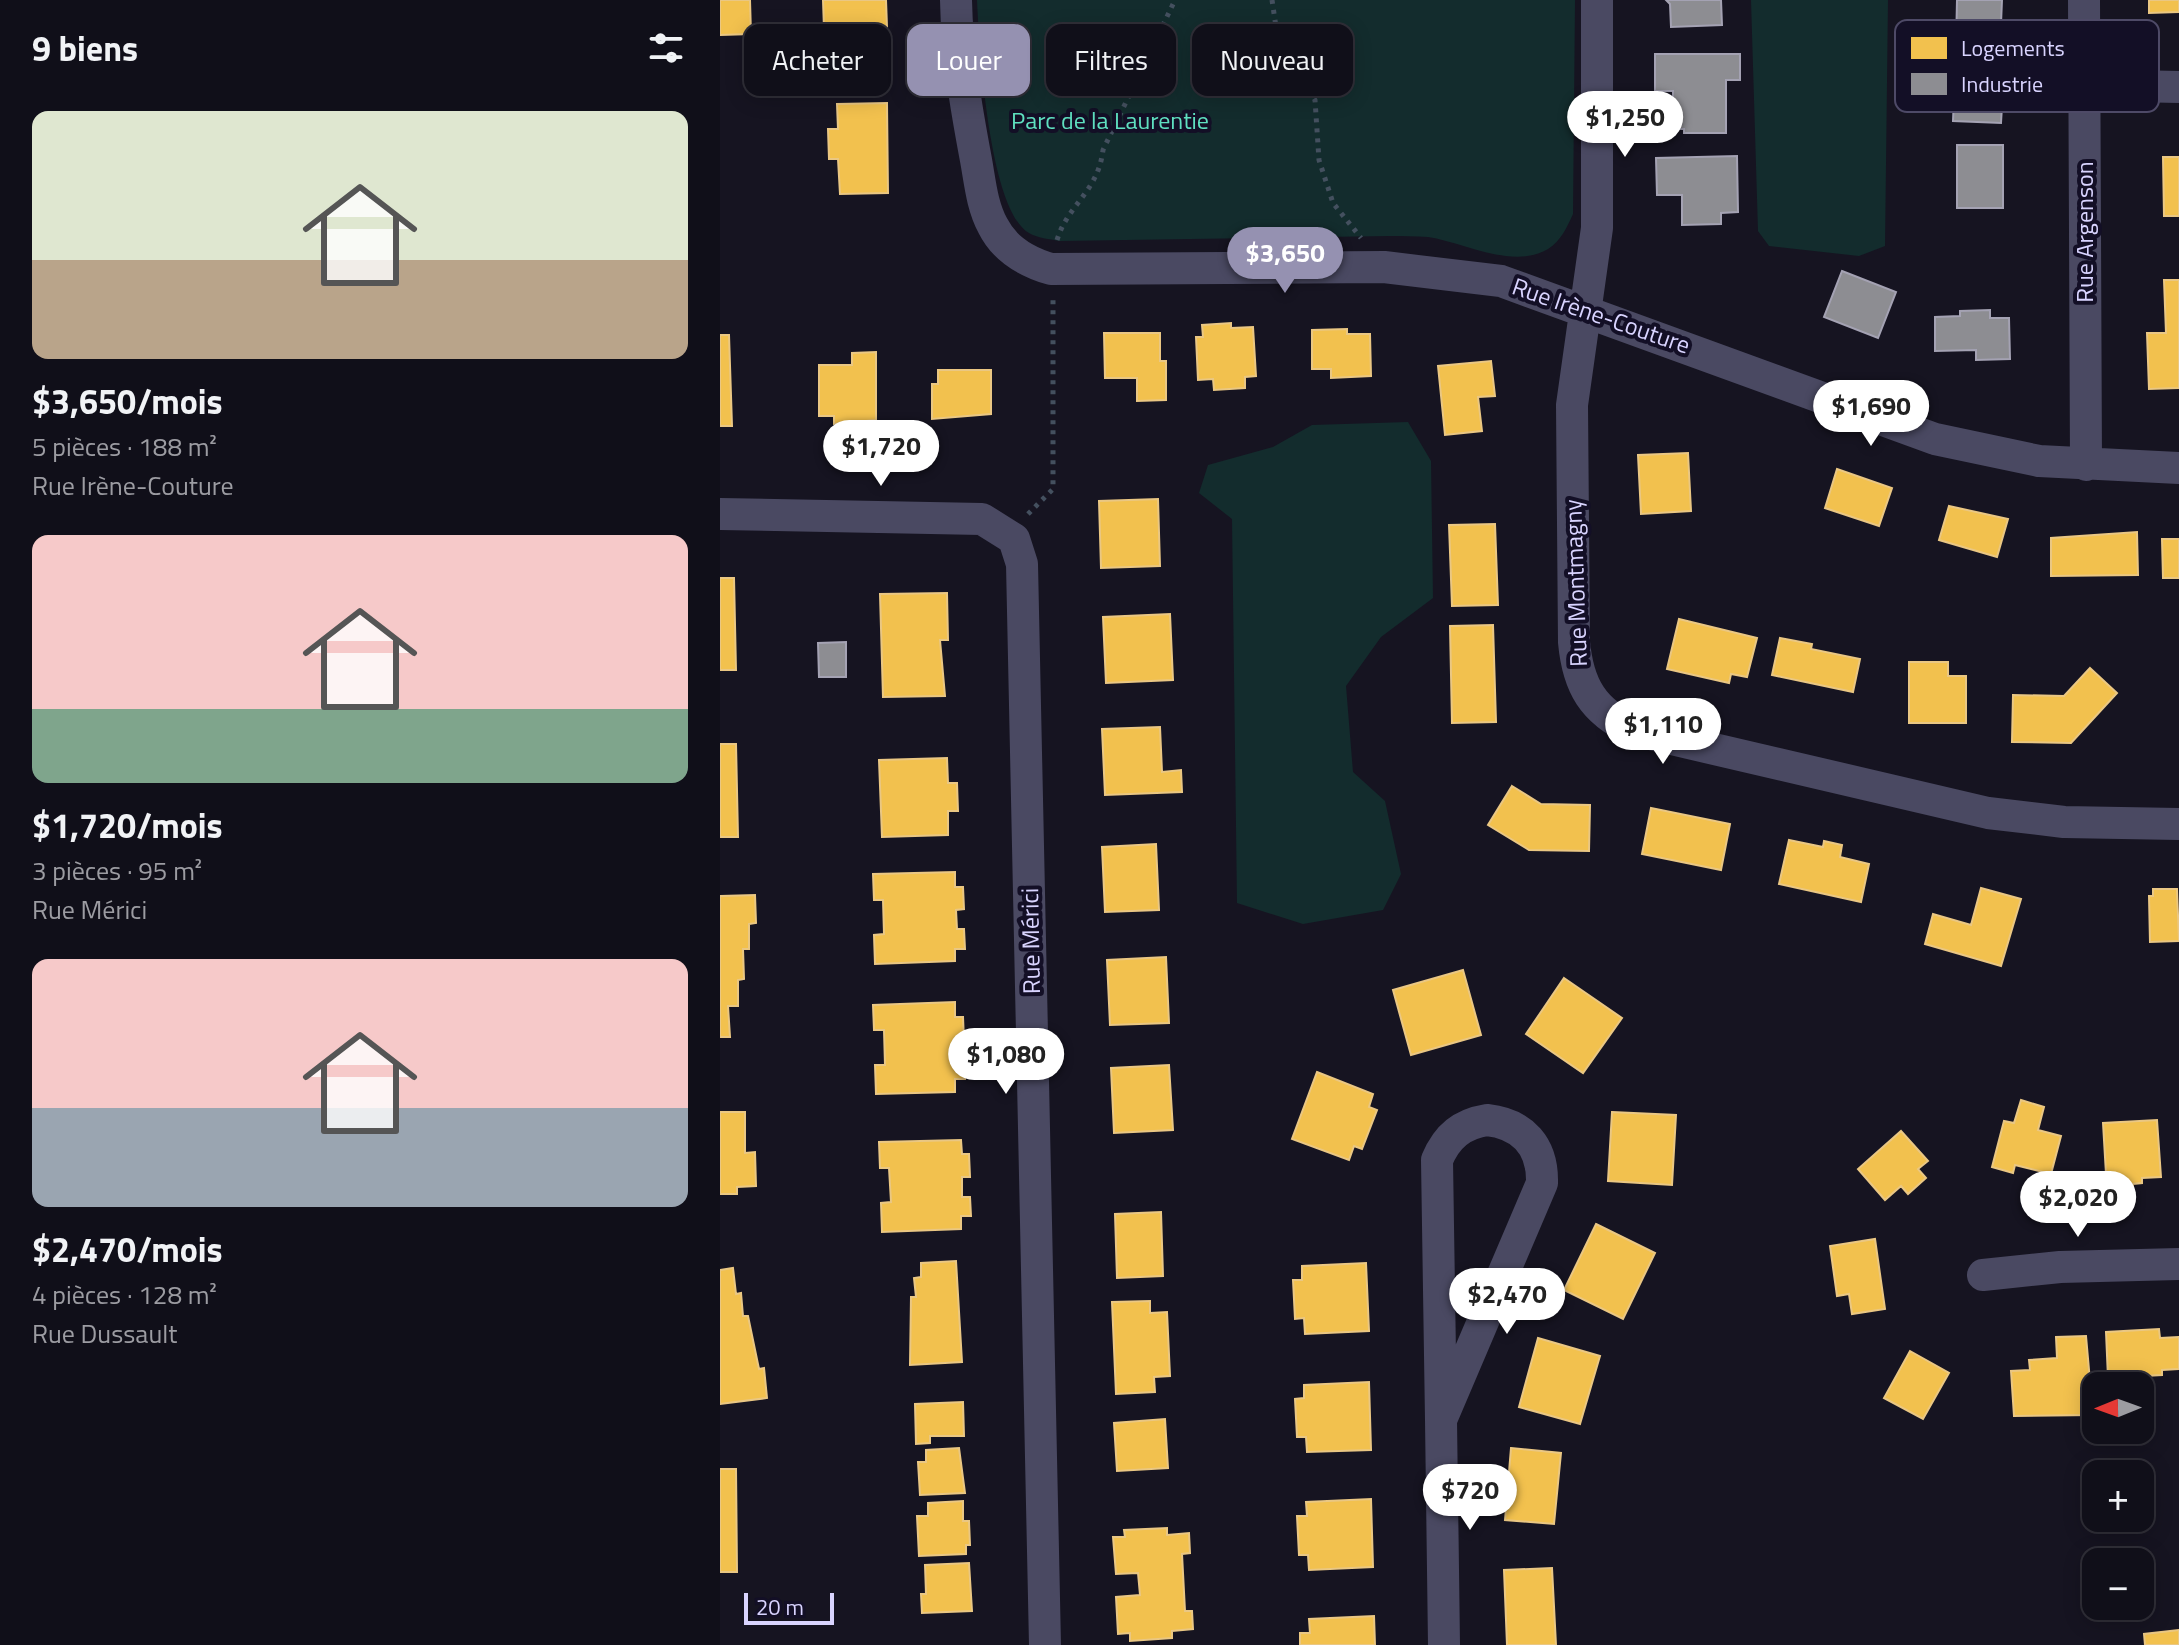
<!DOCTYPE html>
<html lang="fr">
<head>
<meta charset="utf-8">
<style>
	body { margin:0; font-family:"Titillium Web",sans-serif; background:#191822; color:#f1f3f6; height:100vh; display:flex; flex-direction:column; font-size:30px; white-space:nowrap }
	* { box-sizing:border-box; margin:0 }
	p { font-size:26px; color:#9c9ca2 }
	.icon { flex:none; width:44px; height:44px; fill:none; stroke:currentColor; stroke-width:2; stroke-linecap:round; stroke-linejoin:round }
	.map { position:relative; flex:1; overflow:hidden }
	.sheet { display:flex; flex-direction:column; background:#100f19; width:720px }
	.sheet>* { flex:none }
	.hud { position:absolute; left:24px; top:24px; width:760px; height:72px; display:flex; gap:16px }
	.needle { width:52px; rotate:269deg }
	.tools { position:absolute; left:1362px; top:1372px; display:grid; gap:16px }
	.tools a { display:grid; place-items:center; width:72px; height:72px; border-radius:16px; background:#100f19; box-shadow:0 4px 20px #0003,0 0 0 2px #302f38; font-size:40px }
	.scale { position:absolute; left:24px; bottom:20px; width:90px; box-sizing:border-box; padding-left:8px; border:4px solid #d9d4ff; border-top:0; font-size:22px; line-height:28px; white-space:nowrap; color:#d9d4ff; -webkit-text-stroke:6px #130f26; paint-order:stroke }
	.price { position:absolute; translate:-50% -68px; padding:0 18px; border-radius:28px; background:#fff; color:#222; font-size:26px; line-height:52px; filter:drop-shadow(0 2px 4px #0008) }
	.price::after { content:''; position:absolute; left:50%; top:48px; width:24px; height:18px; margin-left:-12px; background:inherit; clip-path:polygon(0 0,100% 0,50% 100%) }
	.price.selected { background:#9591b1; color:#fff }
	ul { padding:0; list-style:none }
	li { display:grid; align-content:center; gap:16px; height:424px; padding:0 32px }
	li span { display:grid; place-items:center; height:248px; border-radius:16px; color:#555 }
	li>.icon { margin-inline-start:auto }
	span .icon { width:144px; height:144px; fill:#fffc; stroke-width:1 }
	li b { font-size:34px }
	h2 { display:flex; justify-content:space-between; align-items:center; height:96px; padding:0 32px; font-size:34px }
	.pill { padding:0 28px; border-radius:16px; background:#100f19; box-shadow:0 4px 20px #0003,0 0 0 2px #302f38; font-size:28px; line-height:72px }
	.pill.selected { background:#9591b1; color:#fff }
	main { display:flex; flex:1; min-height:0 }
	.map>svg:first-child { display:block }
	.green { fill:#132c2d }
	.homes { fill:#f2c14e; stroke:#eac783; stroke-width:2 }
	.industry { fill:#8d8d92; stroke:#a4a2b3; stroke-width:2 }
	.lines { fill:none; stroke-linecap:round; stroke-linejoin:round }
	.path { stroke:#44505f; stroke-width:5; stroke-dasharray:4 6; stroke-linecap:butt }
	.minor { stroke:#4a4962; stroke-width:32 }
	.labels { text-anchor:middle; stroke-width:8; stroke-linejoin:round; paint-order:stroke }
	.park-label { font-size:24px; fill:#5fe0c0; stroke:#130f26 }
	.street-label { font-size:24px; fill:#d9d4ff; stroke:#130f26 }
	.key { fill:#130f26; stroke:#4e4a67; stroke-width:2 }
	.key-label { font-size:22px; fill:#d9d4ff }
</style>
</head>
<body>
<main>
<section class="sheet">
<h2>9 biens<svg class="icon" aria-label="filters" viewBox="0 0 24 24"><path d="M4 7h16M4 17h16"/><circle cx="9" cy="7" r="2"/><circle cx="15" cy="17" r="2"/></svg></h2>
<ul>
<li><span style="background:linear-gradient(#dfe7d0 60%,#b9a48a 0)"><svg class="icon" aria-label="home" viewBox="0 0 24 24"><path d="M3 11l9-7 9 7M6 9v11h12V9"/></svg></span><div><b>$3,650/mois</b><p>5 pièces · 188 m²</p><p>Rue Irène-Couture</p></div></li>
<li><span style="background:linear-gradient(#f6c9c9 70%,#7fa58c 0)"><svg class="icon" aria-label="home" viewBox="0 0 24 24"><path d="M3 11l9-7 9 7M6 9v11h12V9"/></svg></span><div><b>$1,720/mois</b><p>3 pièces · 95 m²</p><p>Rue Mérici</p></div></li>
<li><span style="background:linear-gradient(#f6c9c9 60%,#9aa5b1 0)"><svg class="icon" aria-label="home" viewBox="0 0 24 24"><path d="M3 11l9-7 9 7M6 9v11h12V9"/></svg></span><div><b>$2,470/mois</b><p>4 pièces · 128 m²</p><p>Rue Dussault</p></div></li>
</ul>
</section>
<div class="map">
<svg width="1459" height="1645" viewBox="0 0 1459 1645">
	<rect width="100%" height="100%" fill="#161421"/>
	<path class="green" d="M257,0H855L853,214C847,227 841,241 828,249C793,270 743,242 708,237C695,236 683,236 670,236L339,241C330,239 317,238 309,233C269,211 259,45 257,0Z
		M1031,0H1168L1165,246L1139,256L1049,246L1038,231Z
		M688,422L711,461L713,598L661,637L626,686L633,772L665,801L681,874L663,910L583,924L517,903L512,519L479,493L488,465L553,447L592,425Z"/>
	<path class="homes" d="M0,0H30L31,34L0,35Z
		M103,0H166L167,27L104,29Z
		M1429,0H1459V12L1429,13Z
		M167,103L168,193L120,194L118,159H109L108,129H118L117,104Z
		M1443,157H1459V216H1444Z
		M1444,280H1459V388L1429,389L1427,333H1446Z
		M511,323V328L533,327L536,376L525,377V388L494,390L493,379L478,380L476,337H483L482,325Z
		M627,329V334H650L651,376L611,378V369H592V330Z
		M384,333H440V361H446V400L417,401V378H385Z
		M0,335H9L12,426H0Z
		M156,352V420L114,424V416H99V365H132V353Z
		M771,361L775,396L758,397L762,431L725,435L718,366Z
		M218,370H271V414L212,419V384H218Z
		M968,453L971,511L921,514L918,455Z
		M1117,469L1172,488L1159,526L1105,508Z
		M438,499L440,566L381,568L379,501Z
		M1229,506L1288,519L1277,557L1219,540Z
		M775,524L778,605L732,606L729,525Z
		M1417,532L1418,575L1331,576V538Z
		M1442,539H1459V578H1443Z
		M0,578H14L16,670H0Z
		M227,593L228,640H220L225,696L163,697L160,594Z
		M450,614L453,680L386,683L383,617Z
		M959,619L1037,638L1027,677L1011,674L1009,683L947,669Z
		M773,625L776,722L732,723L730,626Z
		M1060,638L1092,644L1091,649L1140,659L1133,692L1052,675Z
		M1189,662H1228V676H1246V723H1189Z
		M1370,668L1397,693L1351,743L1292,742L1293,695L1344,696Z
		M440,727L442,772L461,770L462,792L385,795L382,729Z
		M0,744H16L18,837H0Z
		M227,758L228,783H237L238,811H228V835L162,837L159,760Z
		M792,786L821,804L870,805L869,851L809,850L768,825Z
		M931,808L1010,824L1001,870L922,854Z
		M1069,840L1103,847L1104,841L1122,845L1120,857L1149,864L1141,902L1059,884Z
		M436,844L439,910L385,912L382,847Z
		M235,872V887H243L244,909L236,910L237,929H244L245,949H235V961L155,964L154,935L164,934L163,900H154L153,874Z
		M1261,888L1301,899L1281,966L1205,944L1213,914L1251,925Z
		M1433,889H1457L1459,941L1430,942L1429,896H1433Z
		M35,895L36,923L29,924V949H23L24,979L18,980V1006H8L10,1037H0V896Z
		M446,957L449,1023L390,1025L387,960Z
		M743,970L761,1035L691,1055L673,990Z
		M844,978L902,1018L863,1073L806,1034Z
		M235,1002V1017H243L244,1040H236V1059H244L245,1079H235V1092L156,1094L155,1065H165L164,1030H154L153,1005Z
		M449,1065L453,1130L394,1133L391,1068Z
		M597,1072L653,1094L649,1107L657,1110L642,1149L634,1146L629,1160L572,1139Z
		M1301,1100L1324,1107L1318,1130L1341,1136L1331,1174L1295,1165L1293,1173L1272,1167L1284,1121L1294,1123Z
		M0,1112H25V1153L35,1152L36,1186L17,1187V1194H0Z
		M892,1112L956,1115L952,1185L888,1181Z
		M1437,1120L1441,1177L1422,1178V1183L1413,1184V1190L1387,1191L1383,1123Z
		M1181,1131L1208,1161L1198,1169L1206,1178L1188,1194L1181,1186L1165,1200L1138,1169Z
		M241,1140L242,1154H249L250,1177H242V1197H250L251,1216H241V1229L162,1232L161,1203L171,1202L169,1168H160L159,1142Z
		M441,1212L443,1276L397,1278L395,1214Z
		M876,1224L935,1253L903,1319L844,1290Z
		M1155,1239L1165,1309L1132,1314L1129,1294L1117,1296L1110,1246Z
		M236,1261L242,1362L190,1365L191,1297H196L194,1278L201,1277V1263Z
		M646,1263L649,1331L585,1334L584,1318L575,1319L573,1280H582V1266Z
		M13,1268L16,1294L21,1293L23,1316H28L39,1369L44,1368L47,1398L0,1404V1270Z
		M430,1301V1313L447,1312L450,1376L434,1377L435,1392L396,1394L392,1302Z
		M1439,1329L1440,1338L1459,1337V1369L1442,1370V1375L1388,1378L1386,1332Z
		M1366,1336L1373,1415L1294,1416L1291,1371L1310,1370L1309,1360L1337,1358L1336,1337Z
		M818,1338L880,1356L860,1424L799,1407Z
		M1190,1351L1229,1373L1203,1419L1164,1398Z
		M649,1382L651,1450L587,1452L586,1437H577L575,1399L584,1398V1385Z
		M243,1402L244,1436H210V1443L196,1444L195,1404Z
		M445,1419L448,1468L397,1471L394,1423Z
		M239,1448L245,1493L200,1495L198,1462H206V1450Z
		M791,1448L841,1453L834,1524L785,1520Z
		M0,1469H16L17,1572H0Z
		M651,1499L653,1567L589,1570L588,1555H579L577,1516H587L586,1502Z
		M243,1501V1521H249L250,1545H246V1554L199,1556L197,1516H208V1503Z
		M447,1528V1535L469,1533L470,1553L462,1554L465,1611H472L473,1629L452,1631V1638L410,1641V1633L398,1634L396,1597L420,1595L418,1573L396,1574L393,1537H405L404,1530Z
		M249,1563L252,1611L202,1613L201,1594H206L205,1565Z
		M832,1568L836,1645H787L784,1570Z
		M654,1616L655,1645H580V1633H590L589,1619Z
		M1459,1630V1645H1425L1424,1634Z"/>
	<path class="industry" d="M946,0H1001L1002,25L951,27L950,4Z
		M1237,0H1282L1280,47L1236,46Z
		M935,54H1020V80H1006V133H964V129H959L960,109H953V91H935Z
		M1235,70L1284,72L1281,123L1233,121Z
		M1237,145H1283V208H1237Z
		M1017,156L1018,212L1001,213V224L962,225V195H937L936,158Z
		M1122,271L1176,292L1158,338L1104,317Z
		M1270,310V318H1289L1290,359L1256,360V350L1215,351V317L1240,316V311Z
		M126,642V677H99L98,643Z"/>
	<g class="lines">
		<path class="path" d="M552,0L559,47L595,100L599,160L613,203L641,238
			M337,240C348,204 378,192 383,150L455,0
			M308,514L333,489V298"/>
		<path class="minor" d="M236,0C237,54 246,107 256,160C260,182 262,206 273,226C285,250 307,262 331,269L664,267L781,281L1215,439L1319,461L1459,468
			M877,0V228L852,405L854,642C858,686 873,711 913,730L1268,813L1344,822L1459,824
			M1364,0L1366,465
			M1364,85L1459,87
			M0,514L262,519L294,539L302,564L325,1645
			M767,1120C803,1124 823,1146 822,1183L721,1420L717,1160C727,1136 742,1124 767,1120Z
			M1263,1275L1340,1267L1459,1264
			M721,1420L724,1645"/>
	</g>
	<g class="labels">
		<g class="park-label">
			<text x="390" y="129">Parc de la Laurentie</text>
		</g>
		<g class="street-label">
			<text transform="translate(1365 232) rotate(-90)" y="8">Rue Argenson</text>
			<text transform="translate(881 316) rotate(19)" y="8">Rue Irène-Couture</text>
			<text transform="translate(856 583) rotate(-92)" y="8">Rue Montmagny</text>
			<text transform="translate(311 941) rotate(-91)" y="8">Rue Mérici</text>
		</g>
	</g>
	<rect x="1175" y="20" width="264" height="92" rx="12" class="key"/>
	<rect x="1191" y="37" width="36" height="22" fill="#f2c14e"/>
	<rect x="1191" y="73" width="36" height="22" fill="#8d8d92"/>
	<g class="key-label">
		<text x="1241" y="56">Logements</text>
		<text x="1241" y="92">Industrie</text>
	</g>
</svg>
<div class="tools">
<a><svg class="needle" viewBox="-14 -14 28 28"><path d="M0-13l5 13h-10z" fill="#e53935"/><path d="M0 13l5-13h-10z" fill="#9c9ca2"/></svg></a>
<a>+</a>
<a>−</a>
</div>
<div class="scale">20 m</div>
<b class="price" style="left:905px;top:159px">$1,250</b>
<b class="price selected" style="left:565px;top:295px">$3,650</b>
<b class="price" style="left:1151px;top:448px">$1,690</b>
<b class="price" style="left:161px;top:488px">$1,720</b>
<b class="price" style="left:943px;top:766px">$1,110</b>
<b class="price" style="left:286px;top:1096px">$1,080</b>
<b class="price" style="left:1358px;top:1239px">$2,020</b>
<b class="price" style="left:787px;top:1336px">$2,470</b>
<b class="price" style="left:750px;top:1532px">$720</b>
<div class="hud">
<a class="pill">Acheter</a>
<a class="pill selected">Louer</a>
<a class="pill">Filtres</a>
<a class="pill">Nouveau</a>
</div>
</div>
</main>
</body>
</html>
